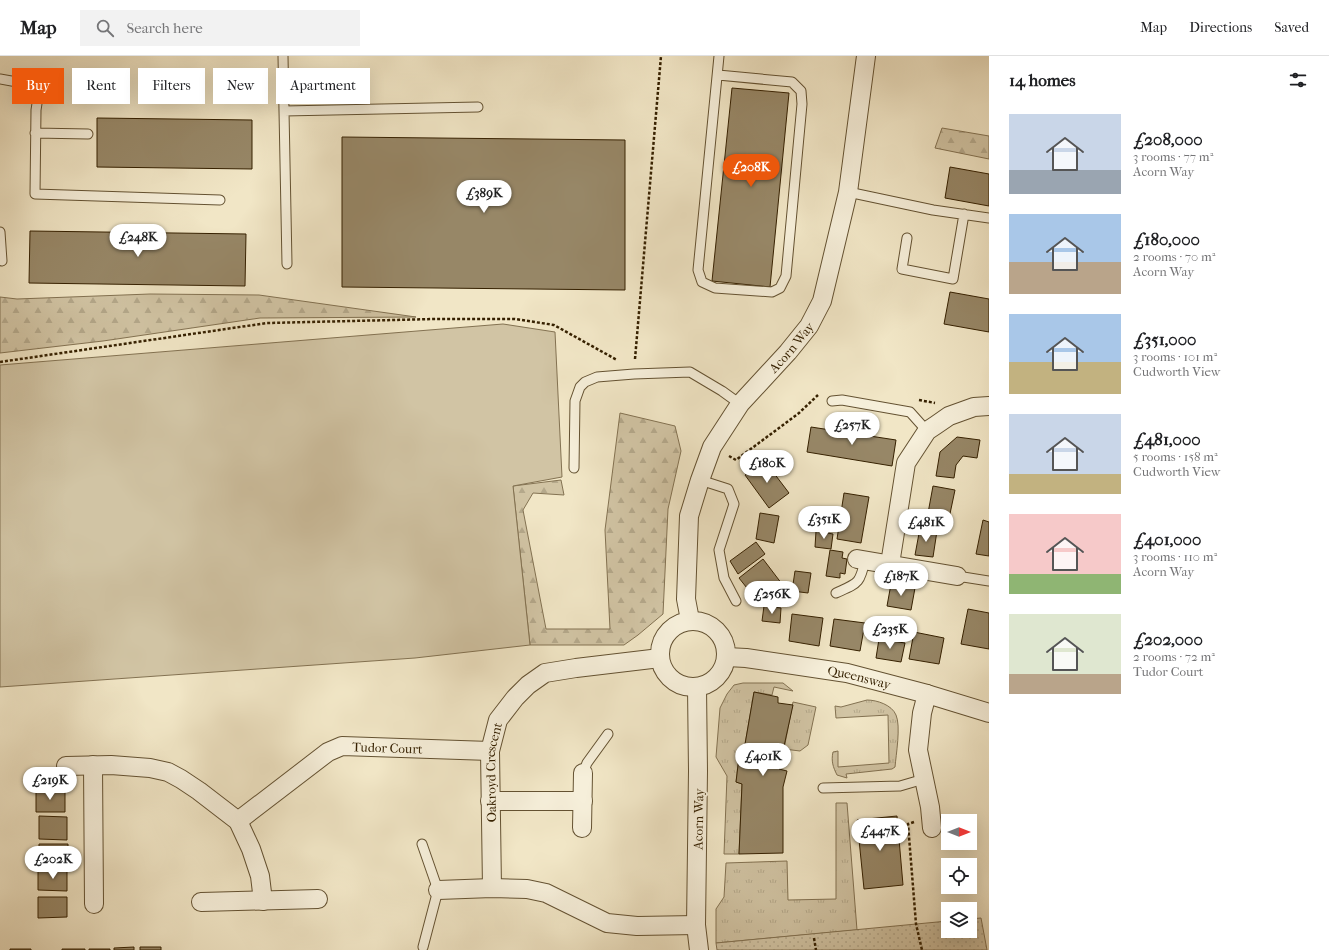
<!DOCTYPE html>
<html lang="en">
<head>
<meta charset="utf-8">
<style>
	body { margin:0; font-family:"IM FELL French Canon",serif; background:#f2f2f2; color:#202124; height:100vh; display:flex; flex-direction:column; font-size:15px; white-space:nowrap }
	* { box-sizing:border-box; margin:0 }
	p { font-size:13px; color:#757577 }
	.icon { flex:none; width:22px; height:22px; fill:none; stroke:currentColor; stroke-width:2; stroke-linecap:round; stroke-linejoin:round }
	.map { position:relative; flex:1; overflow:hidden }
	.side { display:flex; flex-direction:column; background:#fff; width:340px }
	.side>* { flex:none }
	.top-card { position:absolute; left:12px; top:12px; width:380px; height:36px; display:flex; gap:8px }
	.needle { width:26px; rotate:90deg }
	.tools { position:absolute; left:941px; top:758px; display:grid; gap:8px }
	.tools a { display:grid; place-items:center; width:36px; height:36px; border-radius:0px; background:#fff; box-shadow:0 4px 16px #0002; font-size:20px }
	.price { position:absolute; translate:-50% -34px; padding:0 9px; border-radius:14px; background:#fff; color:#222; font-size:13px; line-height:26px; filter:drop-shadow(0 1px 2px #0008) }
	.price::after { content:''; position:absolute; left:50%; top:24px; width:12px; height:9px; margin-left:-6px; background:inherit; clip-path:polygon(0 0,100% 0,50% 100%) }
	.price.on { background:#ea580c; color:#fff }
	ul { padding:0; list-style:none }
	li { display:flex; align-items:center; gap:12px; height:100px; padding:0 20px }
	li span { display:grid; place-items:center; flex:none; width:112px; height:80px; border-radius:0px; color:#555 }
	li>.icon { margin-inline-start:auto }
	span .icon { width:48px; height:48px; fill:#fffc; stroke-width:1 }
	li b { font-size:17px }
	h2 { display:flex; justify-content:space-between; align-items:center; height:48px; padding:0 20px; font-size:17px }
	.chip { padding:0 14px; border-radius:0px; background:#fff; box-shadow:0 4px 16px #0002; font-size:14px; line-height:36px }
	.chip.on { background:#ea580c; color:#fff }
	header { display:flex; align-items:center; gap:24px; box-sizing:border-box; height:56px; padding:0 20px; background:#fff; border-bottom:1px solid #e0e0e0 }
	header strong { font-size:19px }
	nav { display:flex; gap:22px; margin-inline-start:auto; font-size:14px }
	.search { width:280px; height:36px; background:#f2f2f2; display:flex; align-items:center; gap:10px; box-sizing:border-box; padding:0 14px; border-radius:0px; color:#757577; font-size:15px }
	main { display:flex; flex:1; min-height:0 }
	.map>svg:first-child { display:block }
	.grass { fill:url(#grass-tufts); stroke:#837252 }
	.forest { fill:url(#forest-firs); stroke:#837252 }
	.park { fill:url(#park-dots); stroke:#837252 }
	.garden { fill:#d1c4a4; stroke:#837252 }
	.building { fill:#978767; stroke:#352000 }
	.lines { fill:none; stroke-linecap:round; stroke-linejoin:round }
	.lane-casing { stroke:#645232; stroke-width:11 }
	.street-casing { stroke:#645232; stroke-width:20 }
	.path { stroke:#352000; stroke-width:2.5; stroke-dasharray:3 2; stroke-linecap:butt }
	.lane { stroke:#f6efda; stroke-width:9 }
	.street { stroke:#f6efda; stroke-width:18 }
	.labels { text-anchor:middle; stroke-width:4; stroke-linejoin:round; paint-order:stroke }
	.street-label { font-size:13px; fill:#352000; stroke:#f6efda }
</style>
</head>
<body>
<header>
<strong>Map</strong>
<div class="search"><svg class="icon" aria-label="search" viewBox="0 0 24 24"><circle cx="10" cy="10" r="6"/><path d="M15 15l6 6"/></svg>Search here</div>
<nav><a>Map</a><a>Directions</a><a>Saved</a></nav>
</header>
<main>
<div class="map">
<svg width="989" height="894" viewBox="0 0 989 894">
	<defs>
		<pattern id="grass-tufts" width="24" height="20" patternUnits="userSpaceOnUse"><rect width="24" height="20" fill="#d1c4a4"/><path d="M3 7l-1-3M5 7V3M7 7l1-3M15 17l-1-3M17 17v-4M19 17l1-3" fill="none" stroke="#b4a88b"/></pattern>
		<pattern id="forest-firs" width="22" height="20" patternUnits="userSpaceOnUse"><rect width="22" height="20" fill="#d1c4a4"/><path d="M5 1l3.5 6h-7zM16 11l3.5 6h-7z" fill="#b4a88b"/></pattern>
		<pattern id="park-dots" width="8" height="8" patternUnits="userSpaceOnUse"><rect width="8" height="8" fill="#d1c4a4"/><path d="M2 2h.1M6 6h.1" fill="none" stroke="#b4a88b" stroke-width="1.8" stroke-linecap="round"/></pattern>
	</defs>
	<rect width="100%" height="100%" fill="#f1e6c6"/>
	<filter id="stains"><feTurbulence type="fractalNoise" baseFrequency=".005" numOctaves="4"/><feColorMatrix values="0 0 0 0 .2 0 0 0 0 .09 0 0 0 0 .02 0 0 0 .5 -.17"/></filter>
	<radialGradient id="worn" r=".72"><stop offset=".6" stop-color="#630" stop-opacity="0"/><stop offset="1" stop-color="#630" stop-opacity=".3"/></radialGradient>
	<path class="grass" d="M743,627H783L793,635L774,631L772,639L754,636L744,694H740L736,726L742,728L739,798H724L727,720L716,701L720,652L727,638L734,629Z
		M867,644C877,644 892,649 896,659C901,670 896,699 895,711L892,713L846,718L847,722L837,719C833,711 831,705 833,696L838,695V711L889,707L888,659L836,662L835,650L841,651Z
		M793,646L816,651L808,689L800,695L784,693Z
		M836,747H847L857,874L716,887V853L724,841L726,807L787,805L788,844L836,843Z"/>
	<path class="forest" d="M942,72L989,80V103L935,92Z
		M150,238L259,239L416,261L260,262L103,285L0,297V241L17,243Z
		M620,357L675,370L681,395L668,453L663,558L638,579L624,589H530L513,430L561,424L564,439L533,437L523,454L546,573H610L605,474Z"/>
	<path class="park" d="M981,862L987,894H717L716,887L948,865V875H970V863Z"/>
	<path class="garden" d="M503,268L555,276L562,421L513,430L530,589L415,602L0,631V309Z"/>
	<path class="building" d="M732,32L789,37L770,231L712,225Z
		M97,62L252,64V113L97,111Z
		M342,81L625,84V234L342,231Z
		M950,111L989,118V150L945,142Z
		M30,175L246,178L245,230L29,227Z
		M950,236L989,243V276L944,268Z
		M811,371L896,384L892,410L807,396Z
		M957,381L980,384L977,402L963,400L956,409L954,422L936,420L940,396Z
		M764,404L789,437L769,452L745,419Z
		M933,430L955,434L947,472L926,468Z
		M844,437L869,441L861,487L837,483Z
		M760,457L779,460L774,487L756,483Z
		M983,464L989,466V500L976,498Z
		M920,472L937,475L933,501L915,499Z
		M816,475L833,478L831,493L815,491Z
		M756,486L765,498L738,518L730,505Z
		M830,494L843,496L842,502L847,503L845,518L840,517V522L826,520Z
		M763,503L782,528L758,546L739,522Z
		M795,515L811,517L808,537L792,535Z
		M891,528L915,532L911,554L887,550Z
		M764,550L781,552L780,567L762,565Z
		M968,553L989,557V593L961,588Z
		M792,558L823,562L819,590L789,585Z
		M834,563L865,567L860,595L830,590Z
		M914,576L944,582L939,608L909,603Z
		M879,583L905,587L901,606L876,602Z
		M754,636L778,641V647L793,649L779,713L787,715L783,731V797L739,798L742,728L736,726L740,693L744,694Z
		M36,734H65V756H36Z
		M39,760L67,761V784L39,783Z
		M897,760L903,829L864,833L857,764Z
		M39,788H68V809H39Z
		M38,814H67V835L38,834Z
		M38,841H67V861L38,862Z
		M134,891V894H114V892Z
		M140,891H161V894H140Z
		M10,893H31V894H10Z
		M62,893H85V894H62Z
		M89,893H110V894H89Z"/>
	<g class="lines">
		<defs>
			<path id="lane" d="M283,0L284,55L478,51
				M718,19L792,26L801,35L802,48L786,220L780,232L772,236L715,232L702,226L698,214L719,0
				M0,23L28,28L38,41L36,54L35,138L220,144
				M284,55L287,208
				M35,77L88,78
				M848,136L933,154L989,162
				M0,176L2,205
				M907,182L902,213L953,223L964,158
				M832,345L842,344L910,356L927,375
				M574,412L575,345L580,331L585,326L597,321L634,318L690,316L722,335L740,348
				M700,424L728,433L734,448L719,494L724,522L736,545
				M957,520L989,525
				M836,537C858,527 860,528 865,504
				M583,717L587,707L608,678
				M823,732L900,730L924,723
				M422,788L438,834L423,891"/>
			<g id="street">
				<path d="M857,503L957,520"/>
				<path d="M890,508L906,407L927,375L936,369L949,360L974,351L989,350"/>
				<path id="s1" d="M690,564L686,543L689,460L700,424L712,391L740,348L788,296L809,270L822,245L848,136L866,0"/>
				<circle cx="693" cy="598" r="33"/>
				<path id="s2" d="M727,601L746,602L847,617L927,638L989,657"/>
				<path d="M697,631L698,715L696,869L699,894"/>
				<path d="M927,638L922,657L918,694L930,751L932,772"/>
				<path d="M93,709L94,848"/>
				<path d="M66,710L111,709L150,712L168,716L181,723L199,735L238,765L251,793L260,820L263,845"/>
				<path d="M490,745H583"/>
				<path id="s3" d="M238,765L328,696L342,690L490,695"/>
				<path d="M582,772L583,717"/>
				<path id="s4" d="M492,832L490,695L498,664L515,642L528,629L545,617L576,612L660,602"/>
				<path d="M438,834L492,832L527,833L546,837L607,867L637,870L696,869"/>
				<path d="M201,846L318,843"/>
			</g>
		</defs>
		<use href="#lane" class="lane-casing"/>
		<use href="#street" class="street-casing"/>
		<path class="path" d="M635,303L661,0
			M0,306L267,267L435,263H515L554,269L617,304
			M919,344L935,347
			M729,400L736,404L799,357L818,339
			M914,766L908,768L916,868L922,894
			M814,882L816,894"/>
		<use href="#lane" class="lane"/>
		<use href="#street" class="street"/>
	</g>
	<g class="labels">
		<g class="street-label">
			<text dy="5" stroke="none"><textPath href="#s1" startOffset="305">Acorn Way</textPath></text>
			<text dy="5" stroke="none"><textPath href="#s2" startOffset="134">Queensway</textPath></text>
			<text dy="5" stroke="none"><textPath href="#s3" startOffset="174">Tudor Court</textPath></text>
			<text dy="5" stroke="none"><textPath href="#s4" startOffset="116">Oakroyd Crescent</textPath></text>
			<text transform="translate(698 763) rotate(-89)" y="5">Acorn Way</text>
		</g>
	</g>
	<rect width="100%" height="100%" filter="url(#stains)"/>
	<rect width="100%" height="100%" fill="url(#worn)"/>
</svg>
<div class="tools">
<a><svg class="needle" viewBox="-14 -14 28 28"><path d="M0-13l5 13h-10z" fill="#e53935"/><path d="M0 13l5-13h-10z" fill="#757577"/></svg></a>
<a><svg class="icon" aria-label="locate" viewBox="0 0 24 24"><circle cx="12" cy="12" r="6"/><path d="M12 2v4M12 18v4M2 12h4M18 12h4"/></svg></a>
<a><svg class="icon" aria-label="layers" viewBox="0 0 24 24"><path d="M12 4l9 5-9 5-9-5zM3 14l9 5 9-5"/></svg></a>
</div>
<b class="price on" style="left:751px;top:132px">£208K</b>
<b class="price" style="left:484px;top:158px">£389K</b>
<b class="price" style="left:138px;top:202px">£248K</b>
<b class="price" style="left:852px;top:390px">£257K</b>
<b class="price" style="left:767px;top:428px">£180K</b>
<b class="price" style="left:824px;top:484px">£351K</b>
<b class="price" style="left:926px;top:487px">£481K</b>
<b class="price" style="left:901px;top:541px">£187K</b>
<b class="price" style="left:772px;top:559px">£256K</b>
<b class="price" style="left:890px;top:594px">£235K</b>
<b class="price" style="left:763px;top:721px">£401K</b>
<b class="price" style="left:50px;top:745px">£219K</b>
<b class="price" style="left:880px;top:796px">£447K</b>
<b class="price" style="left:53px;top:824px">£202K</b>
<div class="top-card">
<a class="chip on">Buy</a>
<a class="chip">Rent</a>
<a class="chip">Filters</a>
<a class="chip">New</a>
<a class="chip">Apartment</a>
</div>
</div>
<section class="side">
<h2>14 homes<svg class="icon" aria-label="filters" viewBox="0 0 24 24"><path d="M4 7h16M4 17h16"/><circle cx="9" cy="7" r="2"/><circle cx="15" cy="17" r="2"/></svg></h2>
<ul>
<li><span style="background:linear-gradient(#c9d6e8 70%,#9aa5b1 0)"><svg class="icon" aria-label="home" viewBox="0 0 24 24"><path d="M3 11l9-7 9 7M6 9v11h12V9"/></svg></span><div><b>£208,000</b><p>3 rooms · 77 m²</p><p>Acorn Way</p></div></li>
<li><span style="background:linear-gradient(#a9c7e8 60%,#b9a48a 0)"><svg class="icon" aria-label="home" viewBox="0 0 24 24"><path d="M3 11l9-7 9 7M6 9v11h12V9"/></svg></span><div><b>£180,000</b><p>2 rooms · 70 m²</p><p>Acorn Way</p></div></li>
<li><span style="background:linear-gradient(#a9c7e8 60%,#c2b280 0)"><svg class="icon" aria-label="home" viewBox="0 0 24 24"><path d="M3 11l9-7 9 7M6 9v11h12V9"/></svg></span><div><b>£351,000</b><p>3 rooms · 101 m²</p><p>Cudworth View</p></div></li>
<li><span style="background:linear-gradient(#c9d6e8 75%,#c2b280 0)"><svg class="icon" aria-label="home" viewBox="0 0 24 24"><path d="M3 11l9-7 9 7M6 9v11h12V9"/></svg></span><div><b>£481,000</b><p>5 rooms · 158 m²</p><p>Cudworth View</p></div></li>
<li><span style="background:linear-gradient(#f6c9c9 75%,#8fb573 0)"><svg class="icon" aria-label="home" viewBox="0 0 24 24"><path d="M3 11l9-7 9 7M6 9v11h12V9"/></svg></span><div><b>£401,000</b><p>3 rooms · 110 m²</p><p>Acorn Way</p></div></li>
<li><span style="background:linear-gradient(#dfe7d0 75%,#b9a48a 0)"><svg class="icon" aria-label="home" viewBox="0 0 24 24"><path d="M3 11l9-7 9 7M6 9v11h12V9"/></svg></span><div><b>£202,000</b><p>2 rooms · 72 m²</p><p>Tudor Court</p></div></li>
</ul>
</section>
</main>
</body>
</html>
